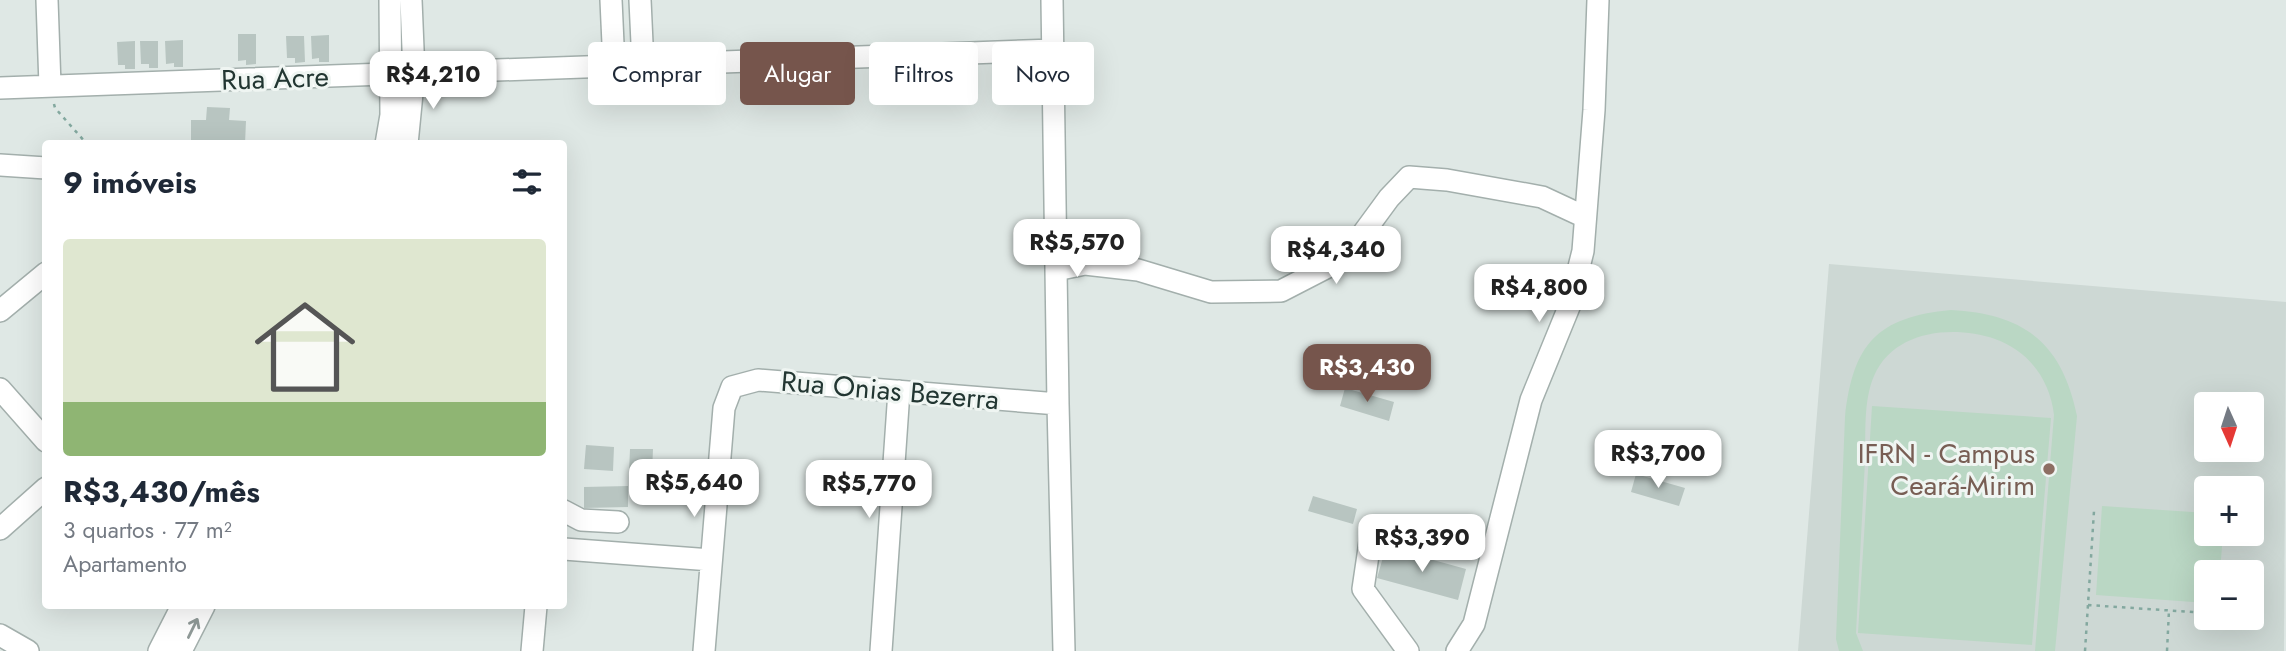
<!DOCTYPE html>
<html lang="pt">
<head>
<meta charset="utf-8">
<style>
	body { margin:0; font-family:Jost,sans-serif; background:#f6f6f7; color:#1f2937; height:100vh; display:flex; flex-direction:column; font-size:26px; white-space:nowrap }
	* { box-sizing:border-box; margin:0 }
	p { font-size:23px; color:#747a83 }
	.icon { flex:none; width:38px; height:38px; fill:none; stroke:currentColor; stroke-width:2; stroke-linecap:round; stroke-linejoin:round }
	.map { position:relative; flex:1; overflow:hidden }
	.drawer { position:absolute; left:42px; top:140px; width:525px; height:469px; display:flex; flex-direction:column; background:#fff; border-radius:7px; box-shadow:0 7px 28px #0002 }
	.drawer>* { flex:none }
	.banner { position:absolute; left:588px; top:42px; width:665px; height:63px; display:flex; gap:14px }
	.needle { width:46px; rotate:177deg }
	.buttons { position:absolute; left:2194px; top:392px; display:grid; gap:14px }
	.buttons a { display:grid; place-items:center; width:70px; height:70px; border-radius:7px; background:#fff; box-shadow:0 7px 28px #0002; font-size:35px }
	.price { position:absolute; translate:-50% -60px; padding:0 16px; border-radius:14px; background:#fff; color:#222; font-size:23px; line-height:46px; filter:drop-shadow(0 2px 4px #0008) }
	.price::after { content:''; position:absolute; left:50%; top:42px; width:21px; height:16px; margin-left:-10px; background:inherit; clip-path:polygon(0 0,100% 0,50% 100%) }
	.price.selected { background:#76554c; color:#fff }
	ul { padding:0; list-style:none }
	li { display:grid; align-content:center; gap:14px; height:371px; padding:0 21px }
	li span { display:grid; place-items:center; height:217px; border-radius:7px; color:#555 }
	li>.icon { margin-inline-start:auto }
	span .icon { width:126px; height:126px; fill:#fffc; stroke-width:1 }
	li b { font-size:30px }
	h2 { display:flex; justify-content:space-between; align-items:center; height:84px; padding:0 21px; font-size:30px }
	.tag { padding:0 24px; border-radius:7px; background:#fff; box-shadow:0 7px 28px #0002; font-size:24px; line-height:63px }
	.tag.selected { background:#76554c; color:#fff }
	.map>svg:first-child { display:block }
	.built { fill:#cdd8d4; fill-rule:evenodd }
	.green { fill:#bad7c4 }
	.building { fill:#b8c5c1 }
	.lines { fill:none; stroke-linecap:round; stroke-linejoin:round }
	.minor-casing { stroke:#a3afac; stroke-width:24 }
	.path { stroke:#83a89f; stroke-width:2.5; stroke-dasharray:3.5 5; stroke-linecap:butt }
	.minor { stroke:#fff; stroke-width:21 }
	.oneway { stroke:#909a98 }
	.education-dot { fill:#8d6e63; stroke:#eff5f2; stroke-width:2.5 }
	.labels { text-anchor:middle; stroke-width:6; stroke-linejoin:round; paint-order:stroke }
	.street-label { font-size:28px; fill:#223632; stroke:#eff5f2 }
	.education-label { font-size:28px; fill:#785e54; stroke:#eff5f2; text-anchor:end }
</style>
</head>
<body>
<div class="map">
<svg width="2286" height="651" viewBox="0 0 2286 651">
	<rect width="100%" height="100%" fill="#dfe8e5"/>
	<path class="built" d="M1829,264L2286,302L2284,651H1798ZM2207,404H2252V450H2207ZM2207,488H2252V534H2207ZM2207,572H2252V618H2207Z"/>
	<path class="green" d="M1951,310C2025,314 2062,343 2077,416L2055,651H2035L2054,415C2050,380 2029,351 1995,339C1953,325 1894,330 1874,376C1863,401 1866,435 1865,461C1862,518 1859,576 1856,633L1863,651H1839L1836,639L1845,417C1853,344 1877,317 1951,310Z
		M1872,406L2051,418L2032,645L1858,633Z
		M2102,506L2207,513V534H2223L2220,572H2207V603L2096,595Z"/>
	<path class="building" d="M238,34H256V64L246,65V60L238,61Z
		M329,35V62H319V58L312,59L311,36Z
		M286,36H304L305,62L295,63V58H287Z
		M183,40V67H174V63L166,64L165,41Z
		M135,41V69H125V65H118L117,42Z
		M140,41H158V68H149V64H141Z
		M207,107L230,108L229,120L246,121L245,144H191V120H206Z
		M1345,388L1394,402L1389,421L1340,406Z
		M586,445L614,447L613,471L584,469Z
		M630,449H653L652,473H629Z
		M1636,474L1685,488L1679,506L1631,492Z
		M628,486V507L584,508V487Z
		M1313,496L1357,509L1353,524L1308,511Z
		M1386,547L1466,569L1458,600L1377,578Z"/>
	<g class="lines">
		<defs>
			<path id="minor" d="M47,0L50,86
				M611,0L614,66
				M640,0L643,65
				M1052,0L1058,404L1064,651
				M0,88L1054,50
				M386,144L391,115L390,0
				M407,144L414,73L411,0
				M0,165L46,168
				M1056,270L1085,264L1138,270L1211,292L1281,291L1345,258L1389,198L1409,177L1447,180L1542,197L1585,217
				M0,311L46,273
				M0,389L46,441
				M564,511L581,520L618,522
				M1372,528L1363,589L1408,651
				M0,529L46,488
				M564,549L711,560
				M0,635L28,651
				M159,651L182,606
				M181,651L204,606
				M532,651L536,606
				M704,651L724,408L732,387L758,380L1058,404
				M881,651L899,391
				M1457,651L1474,624L1531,400L1569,307L1583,251L1594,110L1598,0"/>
		</defs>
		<use href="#minor" class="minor-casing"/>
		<path class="path" d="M54,104L55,108L87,144
			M2088,605L2207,613
			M2085,651L2094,511
			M2167,651L2169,610"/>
		<use href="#minor" class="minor"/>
	</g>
	<defs><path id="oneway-shaft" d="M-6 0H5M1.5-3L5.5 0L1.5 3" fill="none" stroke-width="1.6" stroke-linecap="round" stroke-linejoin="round" transform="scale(1.75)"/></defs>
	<use class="oneway" href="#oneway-shaft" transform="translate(193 628) rotate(-64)"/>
	<circle class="education-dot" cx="2049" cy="469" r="7"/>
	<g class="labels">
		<g class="street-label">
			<text transform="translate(275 78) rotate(-2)" y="10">Rua Acre</text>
			<text transform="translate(890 390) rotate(5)" y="10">Rua Onias Bezerra</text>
		</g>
		<g class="education-label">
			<text x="2035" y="463">IFRN - Campus<tspan x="2035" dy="32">Ceará-Mirim</tspan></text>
		</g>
	</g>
</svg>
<div class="buttons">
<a><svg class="needle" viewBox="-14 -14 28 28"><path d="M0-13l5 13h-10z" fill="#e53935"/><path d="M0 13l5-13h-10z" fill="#747a83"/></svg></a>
<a>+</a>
<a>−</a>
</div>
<b class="price" style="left:433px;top:111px">R$4,210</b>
<b class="price" style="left:1077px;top:279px">R$5,570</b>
<b class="price" style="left:1336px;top:286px">R$4,340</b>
<b class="price" style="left:1539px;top:324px">R$4,800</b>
<b class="price selected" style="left:1367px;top:404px">R$3,430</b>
<b class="price" style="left:1658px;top:490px">R$3,700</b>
<b class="price" style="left:694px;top:519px">R$5,640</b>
<b class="price" style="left:869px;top:520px">R$5,770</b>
<b class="price" style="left:1422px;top:574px">R$3,390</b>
<div class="banner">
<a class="tag">Comprar</a>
<a class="tag selected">Alugar</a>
<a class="tag">Filtros</a>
<a class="tag">Novo</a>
</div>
<section class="drawer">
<h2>9 imóveis<svg class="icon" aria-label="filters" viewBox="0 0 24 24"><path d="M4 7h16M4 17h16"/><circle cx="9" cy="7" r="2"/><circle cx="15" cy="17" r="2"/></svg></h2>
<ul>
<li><span style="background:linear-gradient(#dfe7d0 75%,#8fb573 0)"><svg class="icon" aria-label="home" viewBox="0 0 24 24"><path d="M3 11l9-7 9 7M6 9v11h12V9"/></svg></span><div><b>R$3,430/mês</b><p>3 quartos · 77 m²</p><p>Apartamento</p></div></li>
</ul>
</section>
</div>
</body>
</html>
